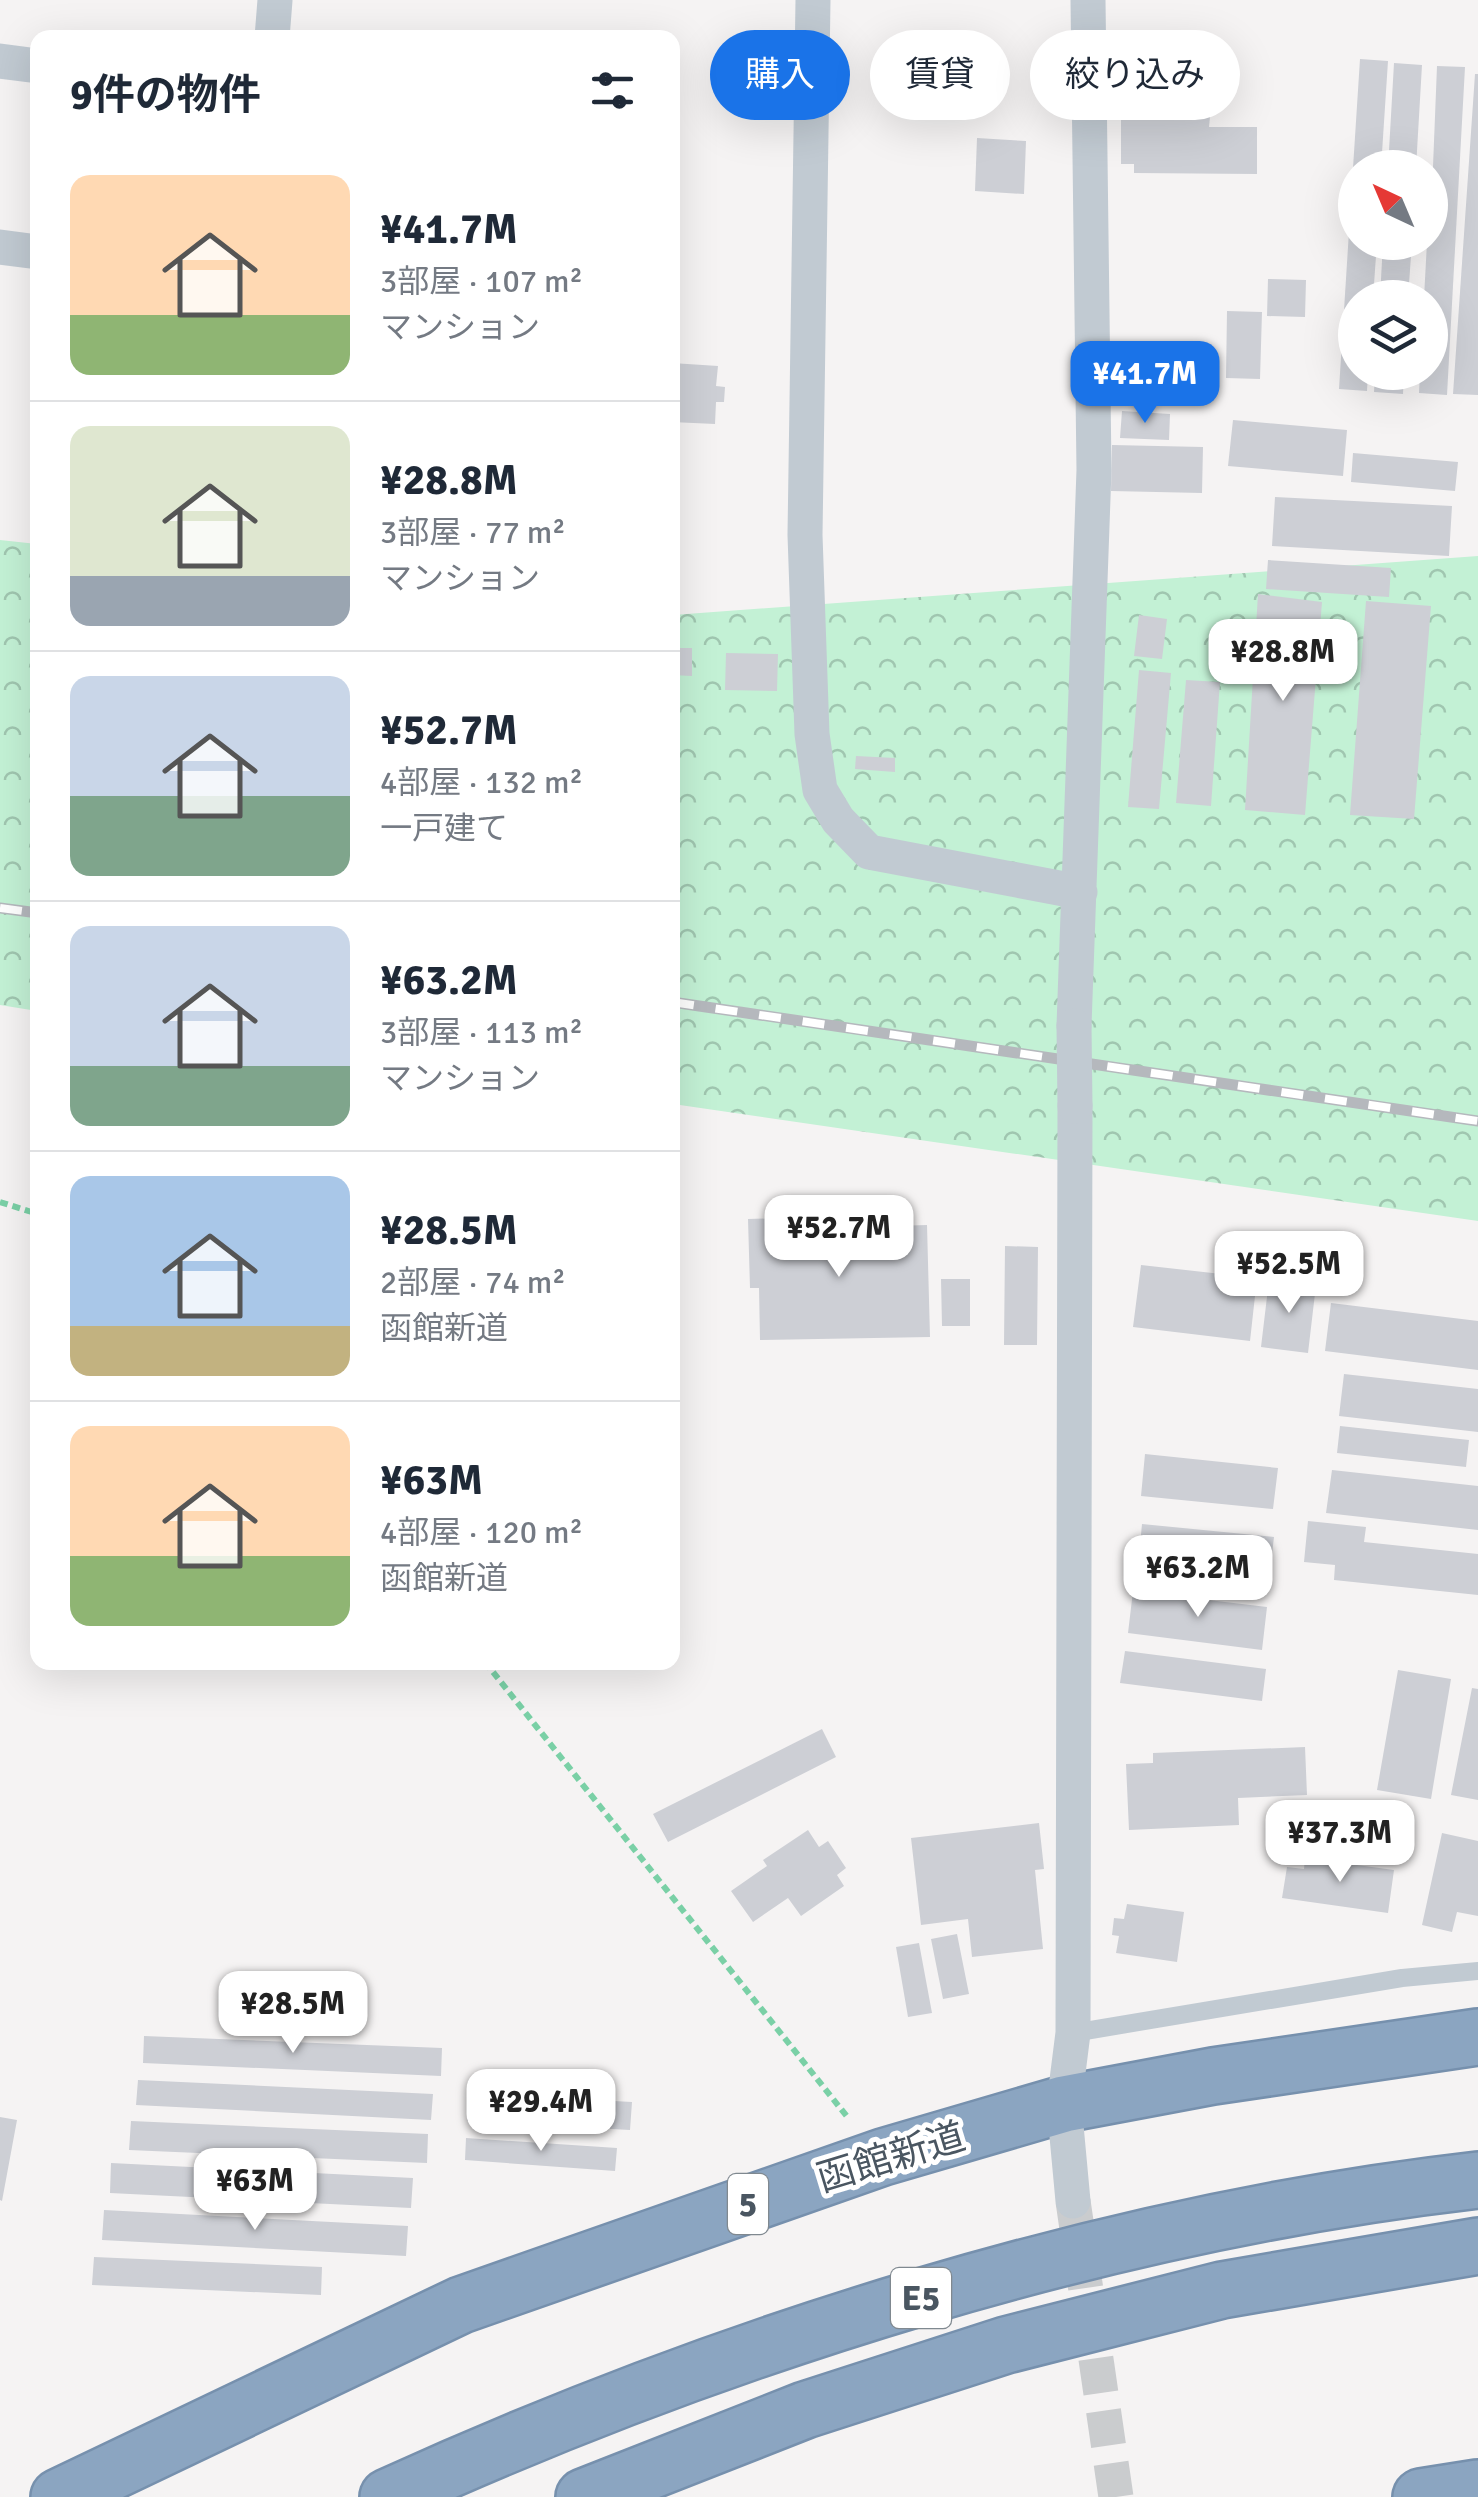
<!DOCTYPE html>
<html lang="ja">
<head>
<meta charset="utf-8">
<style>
	body { margin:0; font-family:Signika,"Noto Sans JP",sans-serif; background:#f2f2f3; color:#1f2937; height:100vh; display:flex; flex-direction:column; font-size:38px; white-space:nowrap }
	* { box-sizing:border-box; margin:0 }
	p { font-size:32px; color:#747a83 }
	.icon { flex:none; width:55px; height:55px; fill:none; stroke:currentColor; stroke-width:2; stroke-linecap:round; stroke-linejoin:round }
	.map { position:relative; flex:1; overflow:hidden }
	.details { position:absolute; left:30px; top:30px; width:650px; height:1640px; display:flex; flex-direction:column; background:#fff; border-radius:20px; box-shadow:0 10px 40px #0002 }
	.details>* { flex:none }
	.banner { position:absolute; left:710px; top:30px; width:618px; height:90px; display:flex; gap:20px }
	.needle { width:65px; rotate:316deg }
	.buttons { position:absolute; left:1338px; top:150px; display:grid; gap:20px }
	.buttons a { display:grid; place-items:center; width:110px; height:110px; border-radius:50%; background:#fff; box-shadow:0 10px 40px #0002; font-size:50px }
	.price { position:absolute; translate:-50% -85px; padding:0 22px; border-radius:20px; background:#fff; color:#222; font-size:32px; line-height:65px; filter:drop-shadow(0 2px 5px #0008) }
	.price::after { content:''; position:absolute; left:50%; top:60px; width:30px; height:22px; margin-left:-15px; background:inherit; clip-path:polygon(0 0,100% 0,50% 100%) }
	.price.selected { background:#1a73e8; color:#fff }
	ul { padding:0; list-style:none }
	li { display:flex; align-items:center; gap:30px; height:250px; padding:0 40px }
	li+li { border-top:2px solid #e0e1e3 }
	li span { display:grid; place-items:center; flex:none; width:280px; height:200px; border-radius:20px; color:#555 }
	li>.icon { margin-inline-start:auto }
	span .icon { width:120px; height:120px; fill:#fffc; stroke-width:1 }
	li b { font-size:42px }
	h2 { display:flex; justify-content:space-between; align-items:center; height:120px; padding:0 40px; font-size:42px }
	.tag { padding:0 35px; border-radius:45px; background:#fff; box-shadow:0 10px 40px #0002; font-size:35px; line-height:90px }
	.tag.selected { background:#1a73e8; color:#fff }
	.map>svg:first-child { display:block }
	.forest { fill:url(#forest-crowns) }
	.building { fill:#cdcfd5 }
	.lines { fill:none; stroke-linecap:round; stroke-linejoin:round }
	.street-tunnel { stroke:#caccce; stroke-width:35; stroke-dasharray:35 18; stroke-linecap:butt }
	.highway-casing { stroke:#7690ad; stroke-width:60 }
	.path { stroke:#7ad0a6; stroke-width:6; stroke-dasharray:8 5; stroke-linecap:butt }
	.lane { stroke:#c1cad2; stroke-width:18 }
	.street { stroke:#c1cad2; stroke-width:35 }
	.highway { stroke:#8ba5c1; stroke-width:55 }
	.rail-casing { stroke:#b5b8bd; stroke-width:11 }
	.rail { stroke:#fff; stroke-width:8; stroke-dasharray:22; stroke-linecap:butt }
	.street-bridge { stroke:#c1cad2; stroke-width:35 }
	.labels { text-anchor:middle; stroke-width:10; stroke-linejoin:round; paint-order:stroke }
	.shield { fill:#fff; stroke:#808990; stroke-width:2.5 }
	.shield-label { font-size:35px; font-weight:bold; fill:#4a5661 }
	.street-label { font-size:38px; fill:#4a5661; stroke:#fff }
</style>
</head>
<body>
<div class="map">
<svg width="1478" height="2497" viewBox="0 0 1478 2497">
	<defs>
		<pattern id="forest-crowns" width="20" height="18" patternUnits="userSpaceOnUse" patternTransform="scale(2.5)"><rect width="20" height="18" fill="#c3f1d5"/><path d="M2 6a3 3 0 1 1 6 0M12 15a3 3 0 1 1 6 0" fill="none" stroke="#a0c6b0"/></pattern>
	</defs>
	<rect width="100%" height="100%" fill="#f5f3f3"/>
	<path class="forest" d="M0,540L37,544V1011L0,1005Z
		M1478,556V1221L673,1104V615Z"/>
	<path class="building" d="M1360,59L1388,61L1381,168H1353Z
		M1394,63L1422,65L1416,168H1388Z
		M1437,66L1465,67L1447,395L1419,393L1420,372H1430V298H1424L1427,242H1430Z
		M1475,74H1478V395L1453,394Z
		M1121,116L1210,117L1209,127H1257V174L1134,173V164H1121Z
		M977,138L1026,141L1024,194L975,191Z
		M1352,184H1355V242H1377L1373,298H1355V372H1368L1367,391L1339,389Z
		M1383,242H1412L1408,298H1380Z
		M1268,279L1306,280L1305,317L1267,316Z
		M1227,311L1262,312L1260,379L1226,378Z
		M672,363L718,366L716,386L725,387L724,402H716L715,424L672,422Z
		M1375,372H1404L1403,394L1374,392Z
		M1122,411L1170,414L1169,440L1120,438Z
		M1233,420L1347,430L1343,476L1228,466Z
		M1112,445L1203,447L1202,493L1111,491Z
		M1353,453L1458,462L1455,491L1351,482Z
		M1275,497L1452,506L1449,556L1272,546Z
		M1268,560L1391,568L1389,597L1266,589Z
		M1258,594L1322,602L1305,815L1245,810Z
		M1366,601L1431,606L1414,819L1350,815Z
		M1139,615L1167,619L1162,659L1134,656Z
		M1226,634L1249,636L1247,665L1224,664Z
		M672,648H692V676L672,675Z
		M726,653L778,654L777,691L725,690Z
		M1139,670L1171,673L1159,809L1128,807Z
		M1186,680L1220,682L1211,806L1176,803Z
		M856,756L895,758V772L855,769Z
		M828,1217V1228L927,1225L930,1337L760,1340L759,1288H750L748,1219Z
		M1005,1246L1038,1247L1037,1345H1004Z
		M1141,1265L1257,1278L1250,1341L1133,1327Z
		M941,1279H970V1326H942Z
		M1269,1280L1316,1285L1308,1353L1261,1347Z
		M1331,1303L1478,1321V1370L1325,1351Z
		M1344,1374L1478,1389V1432L1339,1416Z
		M1340,1426L1469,1440L1466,1467L1337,1453Z
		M1145,1454L1278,1468L1273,1509L1141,1496Z
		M1332,1470L1478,1486V1530L1326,1513Z
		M1308,1521L1366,1527L1364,1542L1478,1554V1595L1334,1580L1335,1565L1304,1562Z
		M1142,1524L1274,1537L1269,1579L1138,1566Z
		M1133,1591L1267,1607L1262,1650L1128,1633Z
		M1125,1651L1266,1669L1262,1701L1120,1683Z
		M1398,1670L1451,1679L1431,1799L1377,1790Z
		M1472,1688L1478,1689V1800L1451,1795Z
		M822,1729L836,1757L668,1842L653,1814Z
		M1305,1747L1307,1795L1238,1798L1239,1825L1129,1830L1126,1764L1153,1763V1753Z
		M1039,1823L1044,1869L1035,1870L1043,1949L972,1957L968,1919L921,1925L911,1838Z
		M808,1830L819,1847L828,1841L846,1868L837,1875L844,1886L801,1916L788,1898L753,1922L731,1891L767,1866L763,1860Z
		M1442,1833L1478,1841V1916L1457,1912L1452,1932L1422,1925Z
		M1305,1858L1394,1870L1388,1913L1282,1898L1287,1867L1304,1869Z
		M1127,1904L1184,1912L1177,1962L1116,1953L1119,1936L1112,1935L1114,1918L1124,1919Z
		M957,1934L969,1994L943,1999L931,1939Z
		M919,1943L932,2013L908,2017L896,1947Z
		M144,2036L442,2048L441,2076L143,2063Z
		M138,2080L433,2094L431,2120L136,2105Z
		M468,2093L632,2102L630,2130L467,2121Z
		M0,2117L17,2120L2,2201L0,2200Z
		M131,2121L428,2134L427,2163L129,2150Z
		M466,2138L617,2148L615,2171L465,2160Z
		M111,2163L413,2178L411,2208L110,2193Z
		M104,2210L408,2226L406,2256L102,2240Z
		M94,2257L322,2267L321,2295L92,2285Z"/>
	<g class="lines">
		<path class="street-tunnel" d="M1073,2201L1116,2497"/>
		<defs>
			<path id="highway" d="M59,2497L461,2305L883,2157L1064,2104L1213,2076L1478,2037
				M388,2497C724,2344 1110,2222 1478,2180
				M584,2497L805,2410L1006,2345L1222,2290L1478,2246
				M1421,2497L1478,2488"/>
		</defs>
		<use href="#highway" class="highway-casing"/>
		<path class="path" d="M0,1202L38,1214
			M485,1662L849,2119"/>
		<path class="lane" d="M1073,2033L1402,1978L1478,1971"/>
		<path class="street" d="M813,0L805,535L812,734L820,790L838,820L869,852L1080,892
			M272,38L275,0
			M0,61L38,66
			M0,247L38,252
			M1074,1026L1094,470L1088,0
			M1073,2201L1064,2104L1073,2033L1075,1106"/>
		<use href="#highway" class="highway"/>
		<defs>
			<path id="rail" d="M0,908L38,913
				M672,1002L1478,1121"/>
		</defs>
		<use href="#rail" class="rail-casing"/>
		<use href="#rail" class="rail"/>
		<path class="street-bridge" d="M1074,1026L1075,1106"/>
	</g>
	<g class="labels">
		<g class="shield">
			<rect x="728" y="2174" width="40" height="60" rx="8"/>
			<rect x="891" y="2268" width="60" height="60" rx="8"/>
		</g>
		<g class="shield-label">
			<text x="748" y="2216">5</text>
			<text x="921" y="2310">E5</text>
		</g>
		<g class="street-label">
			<text transform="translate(891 2157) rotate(-17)" y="13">函館新道</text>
		</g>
	</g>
</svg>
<div class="buttons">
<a><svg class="needle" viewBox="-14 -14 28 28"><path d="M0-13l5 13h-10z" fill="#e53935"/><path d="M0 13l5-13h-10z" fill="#747a83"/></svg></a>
<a><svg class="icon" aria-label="layers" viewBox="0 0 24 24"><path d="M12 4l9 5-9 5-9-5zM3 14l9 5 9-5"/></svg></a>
</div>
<b class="price selected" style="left:1145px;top:426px">¥41.7M</b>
<b class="price" style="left:1283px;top:704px">¥28.8M</b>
<b class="price" style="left:839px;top:1280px">¥52.7M</b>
<b class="price" style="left:1289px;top:1316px">¥52.5M</b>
<b class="price" style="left:1198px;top:1620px">¥63.2M</b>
<b class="price" style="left:1340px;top:1885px">¥37.3M</b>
<b class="price" style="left:293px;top:2056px">¥28.5M</b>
<b class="price" style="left:541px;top:2154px">¥29.4M</b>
<b class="price" style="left:255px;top:2233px">¥63M</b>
<div class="banner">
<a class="tag selected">購入</a>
<a class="tag">賃貸</a>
<a class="tag">絞り込み</a>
</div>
<section class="details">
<h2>9件の物件<svg class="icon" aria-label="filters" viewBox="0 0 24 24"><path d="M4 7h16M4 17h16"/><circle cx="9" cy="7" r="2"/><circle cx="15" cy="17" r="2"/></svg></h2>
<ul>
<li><span style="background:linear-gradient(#ffd9b3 70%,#8fb573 0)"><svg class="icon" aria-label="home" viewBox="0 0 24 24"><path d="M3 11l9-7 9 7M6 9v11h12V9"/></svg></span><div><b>¥41.7M</b><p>3部屋 · 107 m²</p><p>マンション</p></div></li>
<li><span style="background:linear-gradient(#dfe7d0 75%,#9aa5b1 0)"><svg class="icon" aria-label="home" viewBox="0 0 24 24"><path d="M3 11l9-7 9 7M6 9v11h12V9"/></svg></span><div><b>¥28.8M</b><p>3部屋 · 77 m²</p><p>マンション</p></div></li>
<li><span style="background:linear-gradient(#c9d6e8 60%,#7fa58c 0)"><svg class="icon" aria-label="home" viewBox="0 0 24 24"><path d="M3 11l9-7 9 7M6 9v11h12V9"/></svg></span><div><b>¥52.7M</b><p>4部屋 · 132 m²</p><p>一戸建て</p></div></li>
<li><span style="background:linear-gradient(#c9d6e8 70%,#7fa58c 0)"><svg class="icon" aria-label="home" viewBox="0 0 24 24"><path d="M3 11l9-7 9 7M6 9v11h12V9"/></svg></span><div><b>¥63.2M</b><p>3部屋 · 113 m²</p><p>マンション</p></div></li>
<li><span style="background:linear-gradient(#a9c7e8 75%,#c2b280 0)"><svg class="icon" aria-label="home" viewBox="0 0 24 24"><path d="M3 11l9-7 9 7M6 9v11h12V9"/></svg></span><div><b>¥28.5M</b><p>2部屋 · 74 m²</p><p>函館新道</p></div></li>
<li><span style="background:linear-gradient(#ffd9b3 65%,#8fb573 0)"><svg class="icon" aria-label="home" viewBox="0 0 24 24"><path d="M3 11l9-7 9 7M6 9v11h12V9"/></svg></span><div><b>¥63M</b><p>4部屋 · 120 m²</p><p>函館新道</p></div></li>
</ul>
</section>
</div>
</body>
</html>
